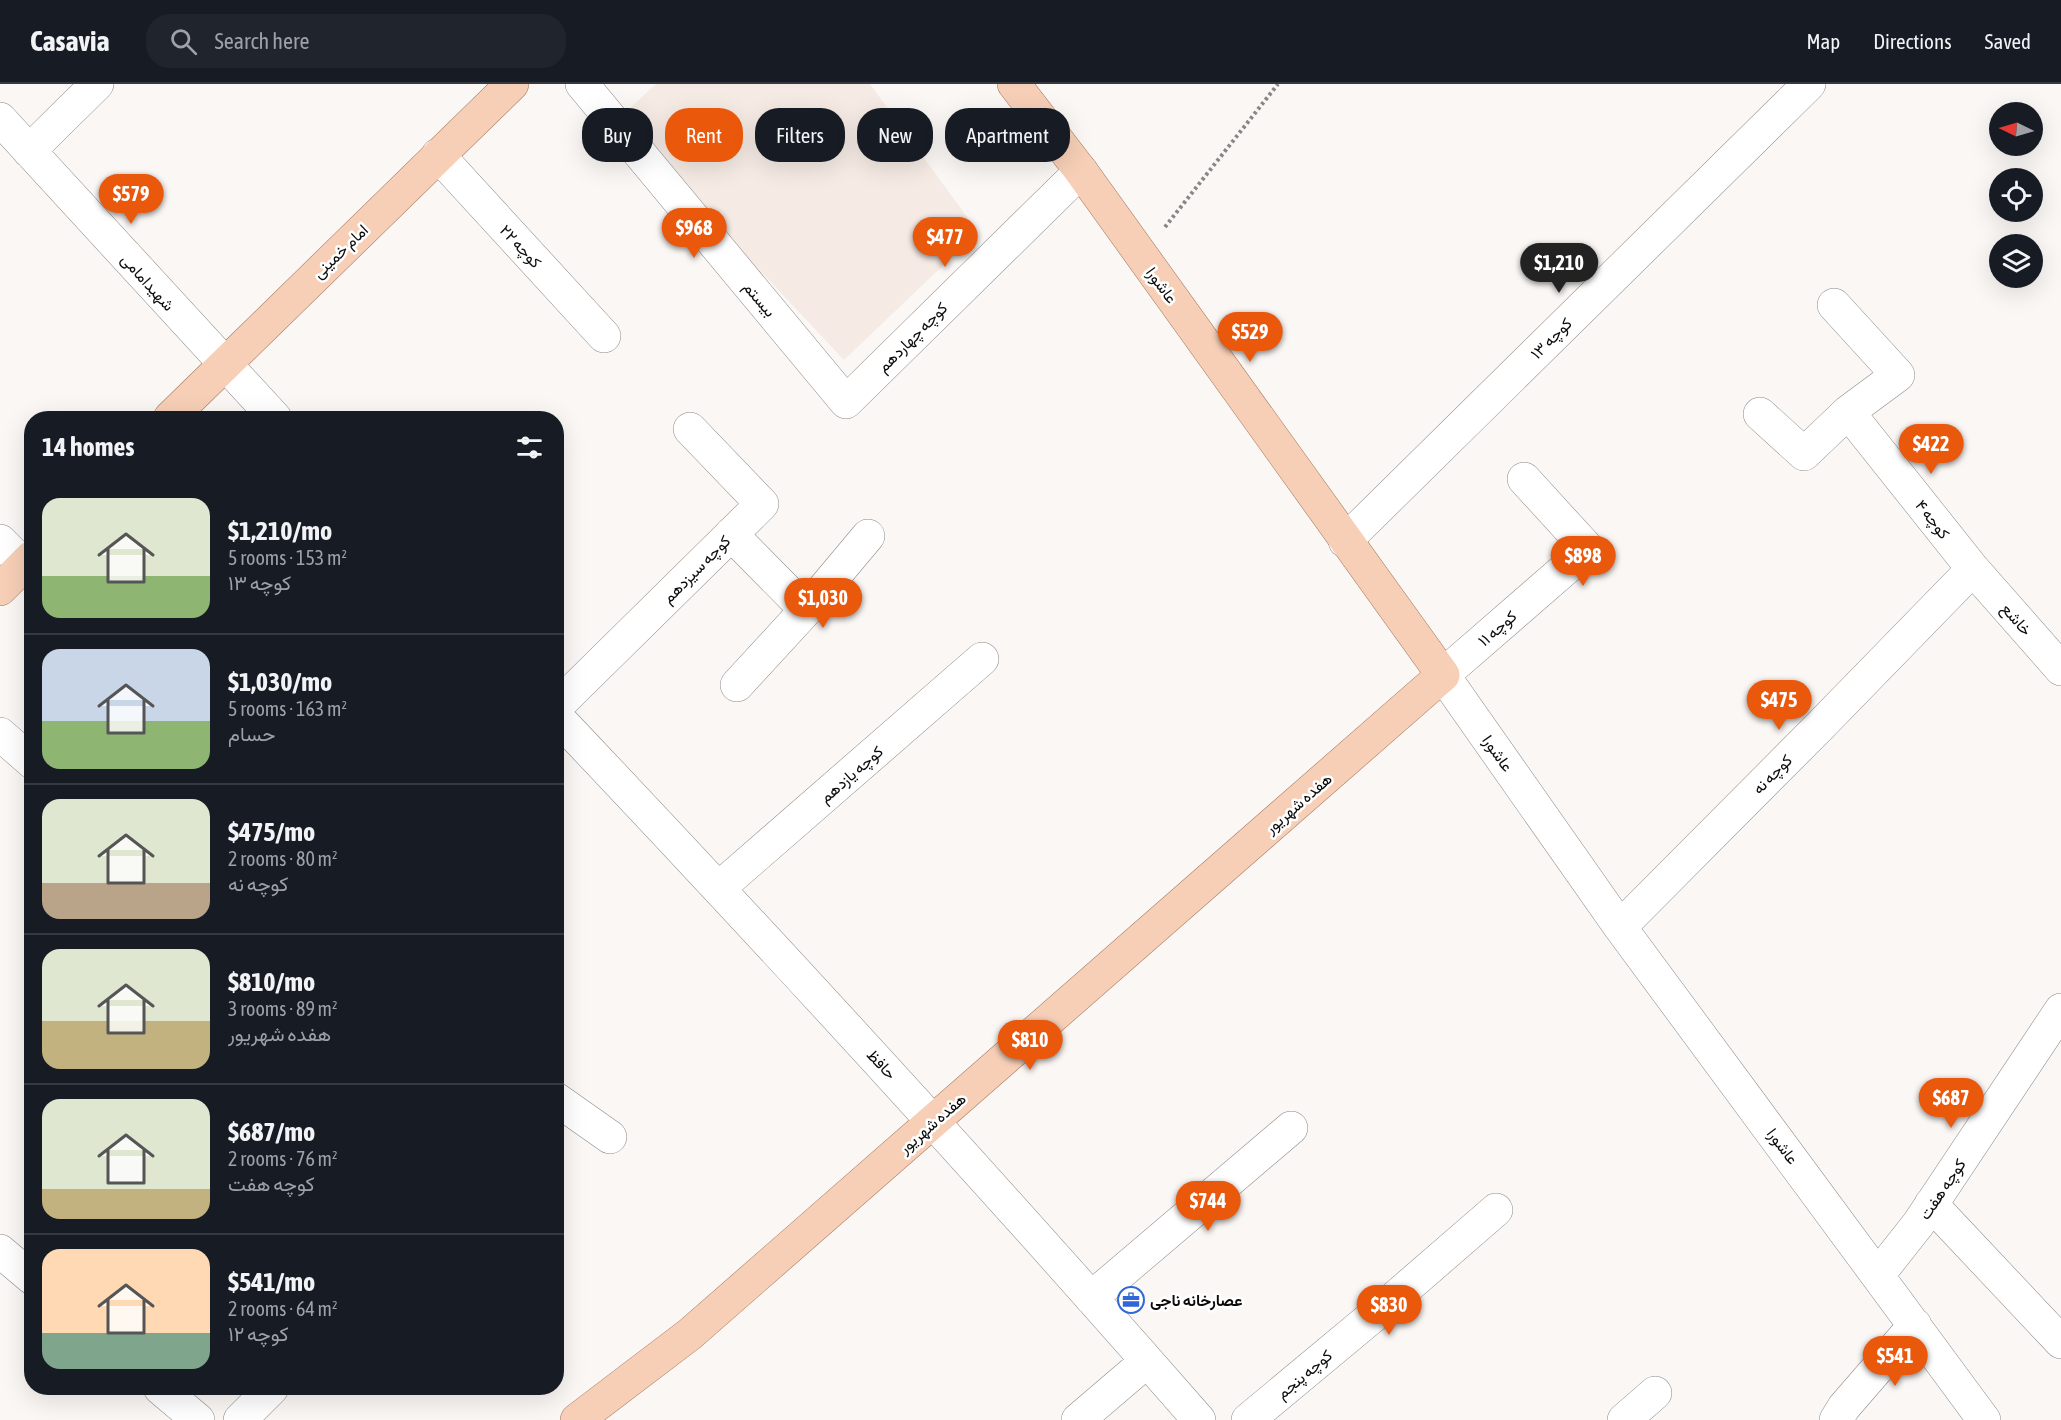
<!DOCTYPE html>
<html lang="en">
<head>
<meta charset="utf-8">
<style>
	body { margin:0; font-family:"Asap Condensed",Vazirmatn,sans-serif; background:#20242c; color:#f1f3f6; height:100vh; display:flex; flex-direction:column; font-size:22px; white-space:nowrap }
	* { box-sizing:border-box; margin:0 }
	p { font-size:20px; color:#9ea1a6 }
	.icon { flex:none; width:33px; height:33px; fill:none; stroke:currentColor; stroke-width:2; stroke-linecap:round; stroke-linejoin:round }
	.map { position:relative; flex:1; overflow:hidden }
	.details { position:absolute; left:24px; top:327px; width:540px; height:984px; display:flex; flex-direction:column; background:#171b24; border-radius:24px; box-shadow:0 6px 24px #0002 }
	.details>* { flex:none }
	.guide { position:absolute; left:582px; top:24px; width:570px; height:54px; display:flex; gap:12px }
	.needle { width:39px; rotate:275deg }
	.tools { position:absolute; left:1989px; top:18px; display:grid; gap:12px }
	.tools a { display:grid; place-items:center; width:54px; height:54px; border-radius:50%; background:#171b24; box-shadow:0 6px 24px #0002; font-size:30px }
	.price { position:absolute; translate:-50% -51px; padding:0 14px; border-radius:21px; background:#ea580c; color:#fff; font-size:20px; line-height:39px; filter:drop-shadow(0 2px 3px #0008) }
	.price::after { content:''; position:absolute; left:50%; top:36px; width:18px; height:14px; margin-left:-9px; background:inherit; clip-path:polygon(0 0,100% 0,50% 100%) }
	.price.on { background:#222; color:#fff }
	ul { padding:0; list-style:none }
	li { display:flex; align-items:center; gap:18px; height:150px; padding:0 18px }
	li+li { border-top:2px solid #363941 }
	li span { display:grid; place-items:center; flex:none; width:168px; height:120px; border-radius:18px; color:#555 }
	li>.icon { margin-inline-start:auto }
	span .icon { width:72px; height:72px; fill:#fffc; stroke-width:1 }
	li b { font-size:26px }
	h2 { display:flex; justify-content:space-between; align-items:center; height:72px; padding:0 18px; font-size:26px }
	.tag { padding:0 21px; border-radius:24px; background:#171b24; box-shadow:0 6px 24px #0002; font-size:21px; line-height:54px }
	.tag.on { background:#ea580c; color:#fff }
	header { display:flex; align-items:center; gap:36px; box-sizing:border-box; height:84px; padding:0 30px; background:#171b24; border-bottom:2px solid #363941 }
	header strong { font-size:28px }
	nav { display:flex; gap:33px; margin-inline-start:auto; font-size:21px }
	.search { width:420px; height:54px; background:#20242c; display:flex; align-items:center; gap:15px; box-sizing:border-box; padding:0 21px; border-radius:24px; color:#9ea1a6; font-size:22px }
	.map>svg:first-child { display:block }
	.built { fill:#f5eae4 }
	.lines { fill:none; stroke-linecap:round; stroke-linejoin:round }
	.minor-casing { stroke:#8d8a88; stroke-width:34 }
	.major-casing { stroke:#a1765c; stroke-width:34 }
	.path { stroke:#898786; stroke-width:4; stroke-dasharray:3 3; stroke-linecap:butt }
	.minor { stroke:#fff; stroke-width:33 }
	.major { stroke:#f7cfb7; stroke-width:33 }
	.labels { text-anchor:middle; stroke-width:5; stroke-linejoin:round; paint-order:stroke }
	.street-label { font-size:16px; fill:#0d0c0c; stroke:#fff }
	.poi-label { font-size:16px; font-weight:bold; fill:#0d0c0c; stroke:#fff; text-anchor:start }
</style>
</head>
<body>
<header>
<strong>Casavia</strong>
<div class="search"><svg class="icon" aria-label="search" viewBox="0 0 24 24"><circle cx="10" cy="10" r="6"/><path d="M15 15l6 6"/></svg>Search here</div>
<nav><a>Map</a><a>Directions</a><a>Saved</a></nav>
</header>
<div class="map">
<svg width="2061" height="1336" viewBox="0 0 2061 1336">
	<rect width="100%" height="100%" fill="#faf7f5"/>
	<path class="built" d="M656,0H870L978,148L844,276L618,35Z"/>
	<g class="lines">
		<defs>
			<path id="minor" d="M582,0L846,318L1081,87
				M0,35L275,334
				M29,67L97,0
				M438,71L604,252
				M1848,328L1973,485L2061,585
				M1760,330L1804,370L1848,328L1898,291L1834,221
				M1524,395L1588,465L1443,591L1620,843L1984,1336
				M731,450L806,526
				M0,457L24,481
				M1345,457L1809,0
				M737,601L806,526L868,452
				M556,623L762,420L690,345
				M556,632C775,863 990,1097 1199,1336
				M0,650L32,678
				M719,804L982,575
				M1620,843L1820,642L1973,485
				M556,1015L610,1053
				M1931,1120L2061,1258
				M0,1167L32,1194
				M1878,1191L1919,1139L2061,926
				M1091,1214L1291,1044
				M160,1304L198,1336
				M240,1336L272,1304
				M1078,1336L1147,1277
				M1248,1336L1391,1217L1496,1126
				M1624,1336L1655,1309
				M1836,1336L1844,1323L1915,1241"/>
			<path id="major" d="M170,334L512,0
				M0,505L32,473
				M577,1336L690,1250L1443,591L1081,87L1014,0"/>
		</defs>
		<use href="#minor" class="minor-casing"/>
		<use href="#major" class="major-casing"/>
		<path class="path" d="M1165,143L1278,0"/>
		<use href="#minor" class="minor"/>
		<use href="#major" class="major"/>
	</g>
	<defs>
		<symbol id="office-ring" viewBox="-11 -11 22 22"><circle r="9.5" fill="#fff" stroke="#3167d6" stroke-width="1.5"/><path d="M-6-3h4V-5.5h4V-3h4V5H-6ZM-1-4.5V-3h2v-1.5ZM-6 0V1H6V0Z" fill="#3167d6"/></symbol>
	</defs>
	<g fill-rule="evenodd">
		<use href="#office-ring" x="1116" y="1201" width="30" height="30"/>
	</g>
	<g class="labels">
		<g class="street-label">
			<text transform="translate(521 162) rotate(47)" y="6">کوچه ۲۲</text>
			<text transform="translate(340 167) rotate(-44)" y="6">امام خمینی</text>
			<text transform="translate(148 198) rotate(48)" y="6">شهیدامامی</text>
			<text transform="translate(1162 201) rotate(54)" y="6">عاشورا</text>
			<text transform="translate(760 215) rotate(50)" y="6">بیستم</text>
			<text transform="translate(912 253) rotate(-45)" y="6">کوچه چهاردهم</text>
			<text transform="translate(1551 254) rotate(-45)" y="6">کوچه ۱۳</text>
			<text transform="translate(1933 435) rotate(52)" y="6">کوچه ۴</text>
			<text transform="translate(696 485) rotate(-45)" y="6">کوچه سیزدهم</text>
			<text transform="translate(2017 535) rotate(49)" y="6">خاشع</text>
			<text transform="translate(1497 544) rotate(-41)" y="6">کوچه ۱۱</text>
			<text transform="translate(1498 669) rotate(55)" y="6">عاشورا</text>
			<text transform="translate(851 690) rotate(-41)" y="6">کوچه یازدهم</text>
			<text transform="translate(1772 690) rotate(-45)" y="6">کوچه نه</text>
			<text transform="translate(1298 719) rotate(-41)" y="6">هفده شهریور</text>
			<text transform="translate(882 980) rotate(47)" y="6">حافظ</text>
			<text transform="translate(932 1039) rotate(-41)" y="6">هفده شهریور</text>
			<text transform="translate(1783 1062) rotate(53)" y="6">عاشورا</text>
			<text transform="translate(1942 1105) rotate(-56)" y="6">کوچه هفت</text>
			<text transform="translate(1304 1290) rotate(-40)" y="6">کوچه پنجم</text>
		</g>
		<g class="poi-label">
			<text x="1150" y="1222">عصارخانه ناجی</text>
		</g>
	</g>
</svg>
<div class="tools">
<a><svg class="needle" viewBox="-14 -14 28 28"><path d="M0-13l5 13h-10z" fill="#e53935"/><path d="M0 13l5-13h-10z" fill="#9ea1a6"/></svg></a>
<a><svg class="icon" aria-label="locate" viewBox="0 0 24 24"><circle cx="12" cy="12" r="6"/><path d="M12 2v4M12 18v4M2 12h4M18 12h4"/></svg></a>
<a><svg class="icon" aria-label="layers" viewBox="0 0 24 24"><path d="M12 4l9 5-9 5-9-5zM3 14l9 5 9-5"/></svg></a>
</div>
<b class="price" style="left:131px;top:141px">$579</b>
<b class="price" style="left:694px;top:175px">$968</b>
<b class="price" style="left:945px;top:184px">$477</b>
<b class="price on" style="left:1559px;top:210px">$1,210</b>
<b class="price" style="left:1250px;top:279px">$529</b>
<b class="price" style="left:1931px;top:391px">$422</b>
<b class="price" style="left:1583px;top:503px">$898</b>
<b class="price" style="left:823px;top:545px">$1,030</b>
<b class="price" style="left:1779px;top:647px">$475</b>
<b class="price" style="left:1030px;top:987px">$810</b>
<b class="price" style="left:1951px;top:1045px">$687</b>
<b class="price" style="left:1208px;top:1148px">$744</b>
<b class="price" style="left:1389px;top:1252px">$830</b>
<b class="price" style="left:1895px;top:1303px">$541</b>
<div class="guide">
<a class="tag">Buy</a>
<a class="tag on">Rent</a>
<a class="tag">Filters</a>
<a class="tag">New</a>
<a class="tag">Apartment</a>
</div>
<section class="details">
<h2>14 homes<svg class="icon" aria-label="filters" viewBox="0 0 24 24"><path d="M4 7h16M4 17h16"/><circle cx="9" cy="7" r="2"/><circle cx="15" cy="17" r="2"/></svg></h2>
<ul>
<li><span style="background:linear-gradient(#dfe7d0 65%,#8fb573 0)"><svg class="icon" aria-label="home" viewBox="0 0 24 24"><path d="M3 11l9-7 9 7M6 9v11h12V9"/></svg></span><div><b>$1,210/mo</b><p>5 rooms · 153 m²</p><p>کوچه ۱۳</p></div></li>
<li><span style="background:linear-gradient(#c9d6e8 60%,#8fb573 0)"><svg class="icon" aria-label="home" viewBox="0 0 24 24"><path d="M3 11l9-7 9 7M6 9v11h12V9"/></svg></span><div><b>$1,030/mo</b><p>5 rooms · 163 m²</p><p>حسام</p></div></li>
<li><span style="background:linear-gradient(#dfe7d0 70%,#b9a48a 0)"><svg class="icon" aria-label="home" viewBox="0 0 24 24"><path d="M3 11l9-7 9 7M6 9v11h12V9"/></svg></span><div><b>$475/mo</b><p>2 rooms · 80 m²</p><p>کوچه نه</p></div></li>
<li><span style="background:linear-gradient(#dfe7d0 60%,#c2b280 0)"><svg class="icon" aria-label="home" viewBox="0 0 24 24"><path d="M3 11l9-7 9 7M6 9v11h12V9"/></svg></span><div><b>$810/mo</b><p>3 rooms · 89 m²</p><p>هفده شهریور</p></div></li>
<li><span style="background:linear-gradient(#dfe7d0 75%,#c2b280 0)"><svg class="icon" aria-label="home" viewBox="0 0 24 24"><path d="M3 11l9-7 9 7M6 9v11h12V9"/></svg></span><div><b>$687/mo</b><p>2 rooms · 76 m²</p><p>کوچه هفت</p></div></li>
<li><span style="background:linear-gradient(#ffd9b3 70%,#7fa58c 0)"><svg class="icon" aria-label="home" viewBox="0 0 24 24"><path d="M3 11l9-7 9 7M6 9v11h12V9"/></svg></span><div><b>$541/mo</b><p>2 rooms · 64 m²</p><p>کوچه ۱۲</p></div></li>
</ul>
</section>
</div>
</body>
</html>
